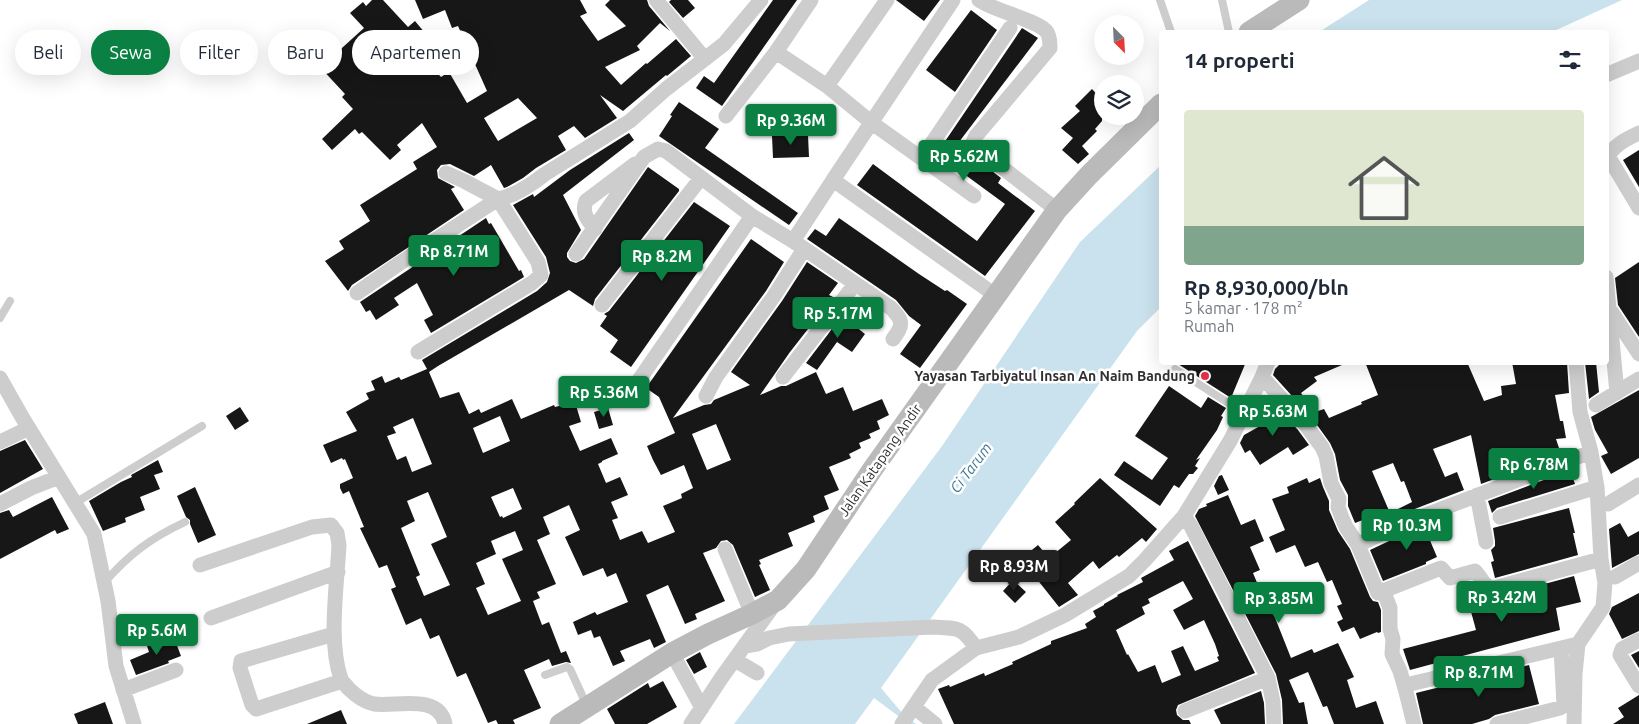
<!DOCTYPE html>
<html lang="id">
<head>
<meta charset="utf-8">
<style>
	body { margin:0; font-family:Ubuntu,sans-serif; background:#f6f6f7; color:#1f2937; height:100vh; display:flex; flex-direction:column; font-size:19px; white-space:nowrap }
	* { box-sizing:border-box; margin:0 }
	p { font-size:16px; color:#747a83 }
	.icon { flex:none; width:28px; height:28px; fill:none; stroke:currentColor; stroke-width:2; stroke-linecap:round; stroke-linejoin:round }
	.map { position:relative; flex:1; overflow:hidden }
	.panel { position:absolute; left:1159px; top:30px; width:450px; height:335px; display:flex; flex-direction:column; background:#fff; border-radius:5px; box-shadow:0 5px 20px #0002 }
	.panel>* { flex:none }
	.banner { position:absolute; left:15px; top:30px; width:475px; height:45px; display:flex; gap:10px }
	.needle { width:32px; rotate:156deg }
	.buttons { position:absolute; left:1094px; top:15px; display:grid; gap:10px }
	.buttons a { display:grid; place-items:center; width:50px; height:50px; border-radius:50%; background:#fff; box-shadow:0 5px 20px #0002; font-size:25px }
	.price { position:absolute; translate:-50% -42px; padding:0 11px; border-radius:5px; background:#0b8043; color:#fff; font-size:16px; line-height:32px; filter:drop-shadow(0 1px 2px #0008) }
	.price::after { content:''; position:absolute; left:50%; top:30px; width:15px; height:11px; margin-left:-8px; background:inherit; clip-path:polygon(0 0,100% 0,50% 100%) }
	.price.active { background:#222; color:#fff }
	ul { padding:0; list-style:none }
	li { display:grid; align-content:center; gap:10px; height:265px; padding:0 25px }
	li span { display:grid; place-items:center; height:155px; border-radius:5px; color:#555 }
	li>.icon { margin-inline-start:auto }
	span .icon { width:90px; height:90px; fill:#fffc; stroke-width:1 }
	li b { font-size:21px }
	h2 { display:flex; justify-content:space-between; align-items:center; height:60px; padding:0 25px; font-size:21px }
	.tag { padding:0 18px; border-radius:22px; background:#fff; box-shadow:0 5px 20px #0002; font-size:18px; line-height:45px }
	.tag.active { background:#0b8043; color:#fff }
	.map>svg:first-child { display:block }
	.water { fill:#cae2ed }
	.building { fill:#171717; fill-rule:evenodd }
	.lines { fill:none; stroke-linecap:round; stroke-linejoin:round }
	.lane { stroke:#cdcdcd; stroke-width:8 }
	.street { stroke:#cdcdcd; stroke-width:15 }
	.secondary { stroke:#bababa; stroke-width:21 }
	.poi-dot { fill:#e8314b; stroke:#fff; stroke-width:2 }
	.labels { text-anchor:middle; stroke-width:5; stroke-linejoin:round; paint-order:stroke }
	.poi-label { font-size:14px; font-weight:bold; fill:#303030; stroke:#fff; text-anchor:end }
	.street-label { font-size:14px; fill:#303030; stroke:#fff }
	.water-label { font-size:15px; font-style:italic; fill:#3c7894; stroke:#fff }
</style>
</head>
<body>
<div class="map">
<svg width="1639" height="724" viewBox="0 0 1639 724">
	<rect width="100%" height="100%" fill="#fff"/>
	<path class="water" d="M1369,0H1622L1552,32H1319Z
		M1161,165V307L1137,331L881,688L903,714L916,724H909L874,698L855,724H734L942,446L1080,242Z"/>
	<path class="building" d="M372,0H383L408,27L415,21L440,51L428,63L441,77L449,72L467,103L487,91L458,26L452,28L445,10L423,19L415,0H580L587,13L580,16L598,41L626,26L605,5L610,0H647L649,6L670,31L660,23L637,46L640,50L605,67L621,85L646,63L647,64L676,39L691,56L667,76L666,75L623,111L600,95L617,118L585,138L574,126L558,136L566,150L536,168L523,178L507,187L504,188L491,165L474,176L450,164L441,165L437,170L438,178L455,187L451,189L464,210L352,285L348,291L325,261L344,249L339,241L370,221L360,205L417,169L413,162L437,147L422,123L397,145L401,150L390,160L362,132L359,134L355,129L332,150L322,139L353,109L342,97L345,94L319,66L331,56L332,57L364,28L350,13L363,2L366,6ZM518,98L537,118L498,141L484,118Z
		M671,0H688L695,8L683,18L669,2Z
		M773,0H797L722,106L696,88L704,76L714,83Z
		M896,0H940L924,21Z
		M971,10L997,30L955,92L926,70Z
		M1022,28L1038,38L959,142L963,144L966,151L1001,178L998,183L1035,211L985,276L857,185L873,164L977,241L1005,204L945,160L943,163L935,156Z
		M1092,89L1102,100V121L1095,129L1097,131L1082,146L1089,154L1078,164L1062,150L1073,138L1061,128L1080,111L1075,106Z
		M679,102L719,129L705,148L798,213L789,225L659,136L672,116L670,115Z
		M629,133L634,140L563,195L581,230L567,253V257L570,261L576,263L584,259L648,167L679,189V191L595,299L593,306L569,290L438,366L429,372L440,398L459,392L469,414L479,409L481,413L512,399L521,419L554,405L555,407L575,402L581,422L569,426L580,451L611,438L618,454L602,461V462L598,464L606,483L620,477L628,495L611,502L618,518L612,520L620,540L642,531L648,543L675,532L663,506L682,498L681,494L693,488L684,465L661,475L653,460L647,446L675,433L659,397L646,388L751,239L784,262L766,291L673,418L704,405L711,404L714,400L750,385L731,372L782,301L807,262L838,283L829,295L833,297L790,352L760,395L781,386H786L816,372L826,394L843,387L853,411L882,399L889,415L877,421L880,429L869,434L871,438L859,443L861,448L849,454L851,458L829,467L839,490L824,496L829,509L813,516L815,522L788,533L793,546L759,560L761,564L759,565L770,590L755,597L733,545L727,540L721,541L716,548L703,553L725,601L695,614L697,619L685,624L668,585L646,595L666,642L654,648L650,639L620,651L625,661L613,666L600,636L594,638L591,630L578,635L573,622L595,612L597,615L628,602L616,573L607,577L603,568L583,576L565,537L580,530L569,505L543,517L550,534L537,540L556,584L537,592L540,598L533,601L542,625L549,622L561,653L566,651L571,663L566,662L552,666L549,659L524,670L541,708L513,720L515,724H498L496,720L488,723L466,673L457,677L439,635L430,639L421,618L406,625L391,589L396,587L387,565L379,568L360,528L364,527L349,491L343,494L340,488V484L353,478L345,459L343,460L342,458L331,463L323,445L357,431L346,412L369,399L366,393L375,390L371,381L382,376L385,383L399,377L401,380L427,369L422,360L537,291L547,282L550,273L546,257L513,205L533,194L534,197L570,170ZM500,416L510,441L483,453L473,428ZM413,418L432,464L412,472L406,456L397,460L387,436L396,433L393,427ZM716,424L731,460L707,470L692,434ZM513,488L522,509L503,518L502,516L500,517L491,497ZM428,492L447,537L431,544L450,585L424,596L416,577L420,575L401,528L415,521L407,501ZM515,531L523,550L502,559L521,601L488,615L476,588L485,584L476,563L496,554L491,541Z
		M808,135L809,157L773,158L772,136Z
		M1639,150V187L1623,160Z
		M694,202L730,226L631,367L610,352L618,340L600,326L607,316L604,314L609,311Z
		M486,218L489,224L491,223L519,271L521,270L524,277L431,333L424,320L433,315L417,283L394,298L399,305L376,320L370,310L366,312L360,302Z
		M839,218L919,274L945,291L947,290L967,304L920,368L900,354L921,325L909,316L896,300L807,239L815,229L826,236Z
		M1639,262V337L1618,305L1615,278Z
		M848,308L856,314L850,322L865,334L852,352L837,342L817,370L806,363Z
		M1169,362H1246L1231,398L1178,364Z
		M1282,362H1349L1314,377L1317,381L1301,393L1315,412L1324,409L1329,418L1362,404L1361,402L1378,395L1365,362H1467L1484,401L1502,395L1501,386L1516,384L1512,362H1567L1569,393L1555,395L1560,421H1563L1566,438L1556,439L1561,454L1481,484L1471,435L1433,449L1445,477L1457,472L1464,490L1399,515L1377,526L1373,516L1355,523L1348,506V495L1340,480L1335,454L1330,443L1312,418L1273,375L1275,369ZM1393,463L1401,482L1404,481L1412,502L1390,513L1372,471Z
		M1585,362H1596L1599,392L1589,399Z
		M1169,386L1201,408L1208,397L1226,408L1221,416L1223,417L1217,430L1196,460L1200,458L1195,466L1198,468L1193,474H1189L1179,488L1174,485L1160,506L1114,475L1124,461L1152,480L1168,458L1135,436Z
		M1639,390V458L1611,474L1601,456L1608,453L1595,430L1591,417Z
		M1264,394L1298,430L1309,445L1293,455L1288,447L1260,465L1250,450L1245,453L1240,443L1244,435L1260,426L1257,423L1276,406Z
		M240,407L249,421L235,430L226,416Z
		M608,408L613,425L599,429L594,412Z
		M25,440L43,469L0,493V451Z
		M158,460L163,472L154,475L160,489L140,497L145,510L125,518L126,522L103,531L89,501L121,482L132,477L131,475Z
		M1570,470L1575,484L1497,508L1492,513L1488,501Z
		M1222,475L1229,490L1218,495L1214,486L1219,476Z
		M1100,478L1157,529L1146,542L1142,538L1119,557L1117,555L1099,569L1093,561L1068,583L1078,595L1059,607L1021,559L1038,545L1049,558L1071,540L1055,522L1075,504L1074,503Z
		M1307,478L1309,483L1320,478L1323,487L1329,501V510L1338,531L1350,549L1370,597L1373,601L1378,602L1381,610V632L1378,633L1377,632L1360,639L1354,627L1342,632L1337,622L1343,619L1337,606L1342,604L1332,580L1327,582L1318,562L1305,567L1295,545L1276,553L1269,537L1285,530L1272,499L1289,493L1287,487Z
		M195,487L216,535L198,543L190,524V520L186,517L177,496Z
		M1228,495L1241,525L1255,519L1264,541L1250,547L1260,570L1253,573L1263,597L1266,595L1291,658L1312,649L1314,653L1338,643L1354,677L1347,680L1356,708L1376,701L1384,724H1334L1327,706L1323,707L1308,672L1289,680L1299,703L1304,702L1308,724H1283L1282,700L1276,674L1195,516L1199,509L1207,506L1206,504Z
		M52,497L69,529L57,534L55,530L0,559V513L9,510L13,517Z
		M1569,508L1575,533H1573L1578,555L1495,578L1491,562L1494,561L1491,550L1495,546V541L1493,528Z
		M1444,518L1449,529L1429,538L1437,557L1426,562V564L1383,581L1370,550L1406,533Z
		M1620,523L1628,537L1639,531V554L1612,568L1609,529Z
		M1188,541L1255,673L1178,705L1176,710L1177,715L1183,720H1189L1191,724H954L938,689L949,685L950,687L984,673L985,676L1013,664L1012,662L1051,644V641L1087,628L1085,624L1096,617L1093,611L1104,605V604L1118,596L1117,595L1143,582L1141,578L1174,560L1169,551ZM1183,581L1193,599L1173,610L1184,630L1204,620L1215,644L1219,656L1217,657L1219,661L1195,671L1183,646L1171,651L1181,675L1162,683L1155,665L1138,672L1128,654L1127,655L1116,630L1145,614L1142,607L1150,603L1148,599Z
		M1574,576L1581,602L1556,608L1560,630L1410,670L1403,649L1476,630L1470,608L1501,600L1500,596Z
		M1013,580L1026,592L1015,603L1003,591Z
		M1639,593V631L1622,639L1609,614L1612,607Z
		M173,635L181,656L168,661L169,663L136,675L130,660L149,652L147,646Z
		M1639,651V668L1631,655Z
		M700,652L707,667L694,674L686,660Z
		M1529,665L1539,704L1495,715L1489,719L1472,724H1423L1416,693Z
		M663,681L677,707L647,724H615L607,709L648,683L650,688Z
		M1261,691L1264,703L1265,724H1221L1214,710Z
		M1639,695V724H1613L1624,717L1618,708Z
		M105,702L113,724H78L74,714Z
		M341,710L347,724H307Z"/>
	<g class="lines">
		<path class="lane" d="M1160,0L1171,32
			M1222,0L1229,32
			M0,318L10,301
			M1175,369L1244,413
			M75,503L202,426
			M104,583C129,554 151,538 185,522
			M545,675L567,667L570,669L587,706"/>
		<path class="street" d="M656,0L705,59
			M953,0L833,180L995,295
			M979,0C994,11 1038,20 1047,32C1050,37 1050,42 1050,48L976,136L972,144L1057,210
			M776,52L827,86L872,123L974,196
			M1606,75L1639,61
			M827,86L887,0
			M726,116L776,52L811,0
			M1608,156L1639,208
			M922,158L1010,28
			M1606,160C1612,146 1626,139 1639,133
			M595,229C588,220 581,213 586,201L635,164
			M793,241L833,180
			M576,254L644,157L658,149L666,151L752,216L793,241L891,308C903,321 904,324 893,339
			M1606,277L1617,393
			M357,293L400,263L498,199C515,196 531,185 545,174L630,121L666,89L724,44L761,0
			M602,305L701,178
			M1611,311L1639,354
			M418,352L532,283L541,275L538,262L498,199L464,181L446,173
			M783,377L855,284
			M1262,377L1305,424L1322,447L1326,456L1331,483L1339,499L1338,507L1342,518L1346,527L1358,545L1378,593L1441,568L1450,578L1475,571C1482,578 1484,588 1494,588L1601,559
			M0,378L22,417L94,534L108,601L116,666L134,724
			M637,383L752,216
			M706,396L716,377L774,296L804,249
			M1596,405L1639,379
			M0,442L29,428
			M1477,495L1486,542
			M0,504L31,488L59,477
			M1608,504L1639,485
			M1184,516L1191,526L1268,678L1273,702L1274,724
			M1500,517L1597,487
			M1358,545L1402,524L1591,452
			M725,549L752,614
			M200,565L312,527L331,525L337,533L339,545C337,585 328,642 341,679C343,683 346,685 348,688C355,695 364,702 374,704C396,707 439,693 445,724
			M1615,577L1639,563
			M1383,590L1390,608V629L1393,639L1392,654L1400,671L1406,692
			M211,618L338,572
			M334,634L241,661L240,668L252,705L256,709L342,681
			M1639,640L1622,649L1620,655L1639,686
			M745,646L757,644L769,638L789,634L933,627C959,628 962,627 976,648
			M672,653L702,708
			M735,660L757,673
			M123,690L176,670
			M914,707L935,724
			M1185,711L1268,678
			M691,724L722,677L776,602
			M902,724L932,680L976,648L1019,637L1065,615L1129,576L1145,560L1184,516L1230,441L1262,377L1268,362
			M1414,724L1406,692L1407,687L1410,684L1578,644
			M1497,724L1560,708L1564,705L1561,648
			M1574,724L1575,674L1578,644L1603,607L1605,583L1601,559L1597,487L1591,452L1580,412L1576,362"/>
		<path class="secondary" d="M1249,32L1299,0
			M560,724L672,653L708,634L752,614L778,600L806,569L872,470L1057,210L1089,175L1161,104"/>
	</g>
	<circle class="poi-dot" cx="1205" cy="376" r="5"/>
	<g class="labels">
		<g class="poi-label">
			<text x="1195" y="381">Yayasan Tarbiyatul Insan An Naim Bandung</text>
		</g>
		<g class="street-label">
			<text transform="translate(880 460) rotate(-55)" y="5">Jalan Katapang Andir</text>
		</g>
		<g class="water-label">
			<text transform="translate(971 468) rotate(-53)" y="5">Ci Tarum</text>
		</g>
	</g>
</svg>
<div class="buttons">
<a><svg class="needle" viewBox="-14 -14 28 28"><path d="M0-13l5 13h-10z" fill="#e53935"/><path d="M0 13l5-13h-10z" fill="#747a83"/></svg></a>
<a><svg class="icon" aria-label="layers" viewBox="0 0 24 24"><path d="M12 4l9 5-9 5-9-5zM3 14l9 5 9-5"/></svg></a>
</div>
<b class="price" style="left:791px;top:146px">Rp 9.36M</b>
<b class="price" style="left:964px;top:182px">Rp 5.62M</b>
<b class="price" style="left:454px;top:277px">Rp 8.71M</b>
<b class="price" style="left:662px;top:282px">Rp 8.2M</b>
<b class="price" style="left:838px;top:339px">Rp 5.17M</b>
<b class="price" style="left:604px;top:418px">Rp 5.36M</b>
<b class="price" style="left:1273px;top:437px">Rp 5.63M</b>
<b class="price" style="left:1534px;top:490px">Rp 6.78M</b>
<b class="price" style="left:1407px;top:551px">Rp 10.3M</b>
<b class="price active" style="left:1014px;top:592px">Rp 8.93M</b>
<b class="price" style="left:1502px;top:623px">Rp 3.42M</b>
<b class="price" style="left:1279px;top:624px">Rp 3.85M</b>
<b class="price" style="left:157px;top:656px">Rp 5.6M</b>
<b class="price" style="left:1479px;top:698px">Rp 8.71M</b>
<div class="banner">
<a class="tag">Beli</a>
<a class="tag active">Sewa</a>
<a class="tag">Filter</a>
<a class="tag">Baru</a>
<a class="tag">Apartemen</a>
</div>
<section class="panel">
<h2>14 properti<svg class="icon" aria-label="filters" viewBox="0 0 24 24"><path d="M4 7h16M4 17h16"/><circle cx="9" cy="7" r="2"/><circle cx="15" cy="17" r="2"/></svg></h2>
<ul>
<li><span style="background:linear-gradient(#dfe7d0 75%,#7fa58c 0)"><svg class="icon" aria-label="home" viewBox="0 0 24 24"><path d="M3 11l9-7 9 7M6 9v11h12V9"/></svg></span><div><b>Rp 8,930,000/bln</b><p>5 kamar · 178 m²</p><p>Rumah</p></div></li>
</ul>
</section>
</div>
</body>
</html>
